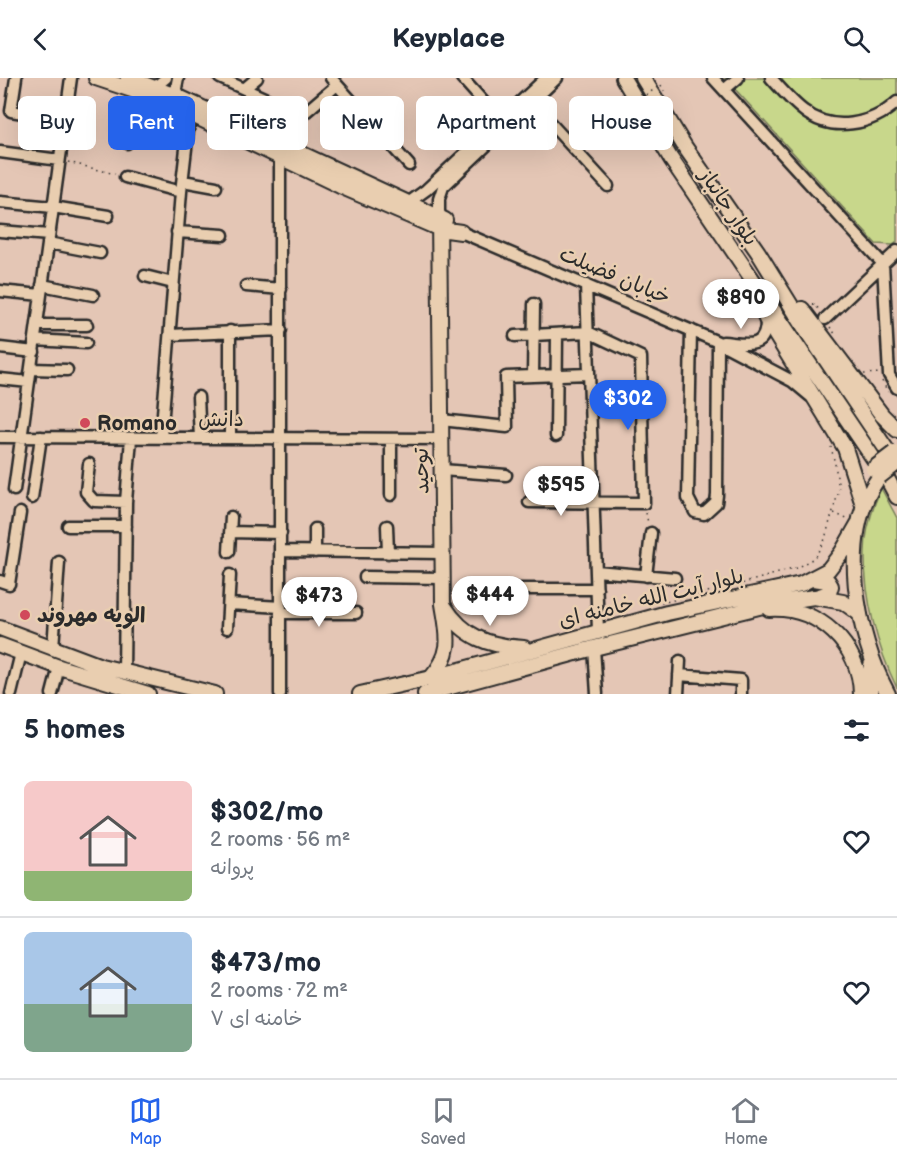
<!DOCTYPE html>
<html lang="en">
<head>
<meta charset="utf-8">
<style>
	body { margin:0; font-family:"Balsamiq Sans","Playpen Sans Arabic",sans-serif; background:#f2f2f3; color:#1f2937; height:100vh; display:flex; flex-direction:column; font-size:22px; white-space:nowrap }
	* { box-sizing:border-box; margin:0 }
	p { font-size:20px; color:#747a83 }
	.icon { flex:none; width:33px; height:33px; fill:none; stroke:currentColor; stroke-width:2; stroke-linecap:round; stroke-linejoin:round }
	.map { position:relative; height:616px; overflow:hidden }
	.details { display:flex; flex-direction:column; background:#fff; flex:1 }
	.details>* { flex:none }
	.hud { position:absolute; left:18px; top:18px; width:861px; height:54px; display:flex; gap:12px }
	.price { position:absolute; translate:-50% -51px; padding:0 14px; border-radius:21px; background:#fff; color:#222; font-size:20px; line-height:39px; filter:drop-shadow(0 2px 3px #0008) }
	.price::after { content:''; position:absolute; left:50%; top:36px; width:18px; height:14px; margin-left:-9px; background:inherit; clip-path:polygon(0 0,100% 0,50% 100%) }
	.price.on { background:#2563eb; color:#fff }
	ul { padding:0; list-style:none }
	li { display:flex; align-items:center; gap:18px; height:150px; padding:0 24px }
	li+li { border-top:2px solid #e0e1e3 }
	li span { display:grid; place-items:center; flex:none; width:168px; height:120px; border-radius:9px; color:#555 }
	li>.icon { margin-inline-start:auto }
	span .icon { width:72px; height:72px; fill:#fffc; stroke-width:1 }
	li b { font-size:26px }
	h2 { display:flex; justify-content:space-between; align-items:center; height:72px; padding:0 24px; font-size:26px }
	.chip { padding:0 21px; border-radius:9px; background:#fff; box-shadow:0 6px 24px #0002; font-size:21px; line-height:54px }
	.chip.on { background:#2563eb; color:#fff }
	header { display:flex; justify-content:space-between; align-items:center; height:78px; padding:0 24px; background:#fff; font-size:27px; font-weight:600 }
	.tab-bar { display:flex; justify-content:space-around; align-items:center; height:84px; border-top:2px solid #e0e1e3; background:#fff; font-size:16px; color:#747a83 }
	.tab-bar a { display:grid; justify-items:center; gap:3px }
	.tab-bar .on { color:#2563eb }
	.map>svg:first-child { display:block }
	.green { fill:#c8d78b; stroke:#7a815b; stroke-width:1.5 }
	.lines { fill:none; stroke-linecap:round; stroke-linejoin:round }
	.minor-casing { stroke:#2b2b2b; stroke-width:15 }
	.major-casing { stroke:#2b2b2b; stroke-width:18 }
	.path { stroke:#2b2b2b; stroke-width:1.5; stroke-dasharray:1.5 4.5; stroke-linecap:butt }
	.minor { stroke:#e9ceb0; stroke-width:10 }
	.major { stroke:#e9ceb0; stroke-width:14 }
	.major-bridge-casing { stroke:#2b2b2b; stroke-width:18; stroke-linecap:butt }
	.path-bridge { stroke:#2b2b2b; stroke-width:1.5; stroke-dasharray:1.5 4.5; stroke-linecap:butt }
	.major-bridge { stroke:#e9ceb0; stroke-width:14 }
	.poi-dot { fill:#d1495b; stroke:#e9ceb0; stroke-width:2 }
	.labels { text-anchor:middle; stroke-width:5; stroke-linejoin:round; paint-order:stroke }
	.street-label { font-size:21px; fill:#2b2b2b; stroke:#e9ceb0 }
	.poi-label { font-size:21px; font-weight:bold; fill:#2b2b2b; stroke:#e9ceb0; text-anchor:start }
</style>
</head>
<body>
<header><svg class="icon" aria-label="back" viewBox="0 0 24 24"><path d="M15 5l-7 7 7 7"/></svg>Keyplace<svg class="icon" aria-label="search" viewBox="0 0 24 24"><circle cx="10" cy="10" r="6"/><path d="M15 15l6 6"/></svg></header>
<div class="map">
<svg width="897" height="616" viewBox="0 0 897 616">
	<rect width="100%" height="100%" fill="#e4c6b5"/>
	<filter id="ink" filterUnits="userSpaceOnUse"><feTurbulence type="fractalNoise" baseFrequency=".0167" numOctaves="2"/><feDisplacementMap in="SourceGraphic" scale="12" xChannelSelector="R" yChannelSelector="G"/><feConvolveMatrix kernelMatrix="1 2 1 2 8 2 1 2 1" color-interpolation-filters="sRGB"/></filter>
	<g filter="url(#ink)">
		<path class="green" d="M725,0H897V164L893,167L876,166Z
			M881,410L897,440V610C877,569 864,519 865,474C865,452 873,429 881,410Z"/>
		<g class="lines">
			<defs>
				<path id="minor" d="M16,0L11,33L65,42
					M178,0L176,10L181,20
					M220,0L302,37L337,7
					M331,0L409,87
					M462,0L504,47
					M713,0L883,186L889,297L897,310
					M771,0C781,11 792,24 804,33C832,55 872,47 897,24
					M155,9L166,0
					M244,11L257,0
					M724,12L738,0
					M532,25L608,108
					M127,65L138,14
					M0,74L59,82
					M280,80V616
					M125,99L181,114
					M183,103L216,109
					M0,124L53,129L108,138
					M408,125L426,112L546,0
					M439,138V121L443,109L557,0
					M0,153L49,157
					M177,154L223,157
					M461,154L718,264L792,303L810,318
					M48,165L100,175
					M145,198L173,205
					M42,207L93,217
					M586,207L598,553
					M246,208L281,211
					M0,213L41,217
					M825,241L897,173
					M37,247H87
					M691,252L688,420L695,434L704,436L716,425L717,417L718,264
					M230,253V360
					M170,257L281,252
					M515,258L588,254L641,279L644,425L529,424
					M35,262L86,265
					M723,264C747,266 767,273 766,241
					M0,270L34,274
					M31,291L67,292
					M533,298L534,226
					M0,301L29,304
					M198,319L200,360
					M441,342L507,349L506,299L589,296
					M556,358L557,256
					M0,359L442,361
					M161,360L181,114L190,36
					M89,386L86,414L94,423L126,424
					M442,392L506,397
					M14,412L71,0
					M391,417V361
					M32,420L41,359
					M68,448H126
					M387,448L388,475
					M230,454L281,455
					M281,473L443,475
					M229,474L231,439
					M315,474V451
					M596,493L675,500
					M646,498L651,455
					M365,499L443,500
					M0,503L9,506L20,435
					M502,511H597
					M229,526L281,529
					M281,535H356
					M227,550L230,497
					M53,570L59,484
					M594,570L597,616
					M124,595L126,424L131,360
					M679,597L741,602V616
					M11,616L21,575
					M52,616L59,589
					M678,616L680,583"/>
				<path id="major" d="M96,0L138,14L190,36L340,108L440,151L461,154
					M128,0L181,20L445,142
					M623,0L671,81L888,402L897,419
					M643,0L685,69L758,174L808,255L897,387
					M758,222L766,241L845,370L863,427
					M802,231L882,337L897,352
					M879,399C837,457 856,557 888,616
					M813,501L828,503L831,508L829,515L816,519
					M444,528C464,560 489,568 524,570
					M769,531C819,528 860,567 861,616
					M0,550L101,588L215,616
					M0,567L59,589L148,616
					M871,587V616
					M431,600C454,574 448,557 443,526L439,138
					M360,616L431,600L667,535L801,506L828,492L842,474L858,446
					M425,616L594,570L775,525L814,519L843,524L860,536"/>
			</defs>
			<use href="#minor" class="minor-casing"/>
			<use href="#major" class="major-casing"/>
			<path class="path" d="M661,7L664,13
				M626,30L630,38L633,36
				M68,84L115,96
				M813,227L815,226L819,232
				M830,249L836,257
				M864,296L880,295
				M882,303L888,314
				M646,435L648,445
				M834,435L849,442
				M661,525L737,507L796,490L814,480L824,464L839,412L835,386L831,369"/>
			<use href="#minor" class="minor"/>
			<use href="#major" class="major"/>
			<defs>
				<path id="major-bridge" d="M873,391L894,375
					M879,399L897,385"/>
			</defs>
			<use href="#major-bridge" class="major-bridge-casing"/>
			<path class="path-bridge" d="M626,30L661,7"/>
			<use href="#major-bridge" class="major-bridge"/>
		</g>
	</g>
	<g class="poi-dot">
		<circle cx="85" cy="345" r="6"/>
		<circle cx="25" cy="537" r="6"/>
	</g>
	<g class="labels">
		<g class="street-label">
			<text transform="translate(729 129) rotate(56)" y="7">بلوار جانباز</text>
			<text transform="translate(615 197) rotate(23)" y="7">خیابان فضیلت</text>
			<text x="221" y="348">دانش</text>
			<text transform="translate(421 393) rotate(-91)" y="7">توحید</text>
			<text transform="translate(651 520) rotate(-14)" y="7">بلوار آیت الله خامنه ای</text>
		</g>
		<g class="poi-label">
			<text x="97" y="352">Romano</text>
			<text x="37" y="544">الویه مهروند</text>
		</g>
	</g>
</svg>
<b class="price" style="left:741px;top:252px">$890</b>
<b class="price on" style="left:628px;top:353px">$302</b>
<b class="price" style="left:561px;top:439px">$595</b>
<b class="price" style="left:490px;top:549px">$444</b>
<b class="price" style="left:319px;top:550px">$473</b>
<div class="hud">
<a class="chip">Buy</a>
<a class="chip on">Rent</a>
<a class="chip">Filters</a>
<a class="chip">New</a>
<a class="chip">Apartment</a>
<a class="chip">House</a>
</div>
</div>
<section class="details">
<h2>5 homes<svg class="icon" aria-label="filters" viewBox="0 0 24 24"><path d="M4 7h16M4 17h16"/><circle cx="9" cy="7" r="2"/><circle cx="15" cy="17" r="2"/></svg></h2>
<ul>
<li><span style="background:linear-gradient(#f6c9c9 75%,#8fb573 0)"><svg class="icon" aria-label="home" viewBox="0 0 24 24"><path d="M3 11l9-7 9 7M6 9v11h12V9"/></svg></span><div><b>$302/mo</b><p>2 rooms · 56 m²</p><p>پروانه</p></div><svg class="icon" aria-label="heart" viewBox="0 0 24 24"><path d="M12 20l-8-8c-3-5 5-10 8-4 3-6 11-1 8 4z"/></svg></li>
<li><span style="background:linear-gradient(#a9c7e8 60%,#7fa58c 0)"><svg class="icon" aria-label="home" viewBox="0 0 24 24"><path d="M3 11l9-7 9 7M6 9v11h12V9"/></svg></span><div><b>$473/mo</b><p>2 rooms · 72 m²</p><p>خامنه ای ۷</p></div><svg class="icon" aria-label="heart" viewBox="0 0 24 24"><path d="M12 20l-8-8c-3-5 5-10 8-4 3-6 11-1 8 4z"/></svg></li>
</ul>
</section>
<nav class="tab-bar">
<a class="on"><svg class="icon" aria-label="map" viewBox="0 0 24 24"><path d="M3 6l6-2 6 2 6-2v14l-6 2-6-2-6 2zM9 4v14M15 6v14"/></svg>Map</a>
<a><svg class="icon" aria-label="saved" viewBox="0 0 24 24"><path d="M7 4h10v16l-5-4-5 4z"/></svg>Saved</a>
<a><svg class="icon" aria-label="home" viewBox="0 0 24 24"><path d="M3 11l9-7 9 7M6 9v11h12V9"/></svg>Home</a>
</nav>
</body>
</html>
